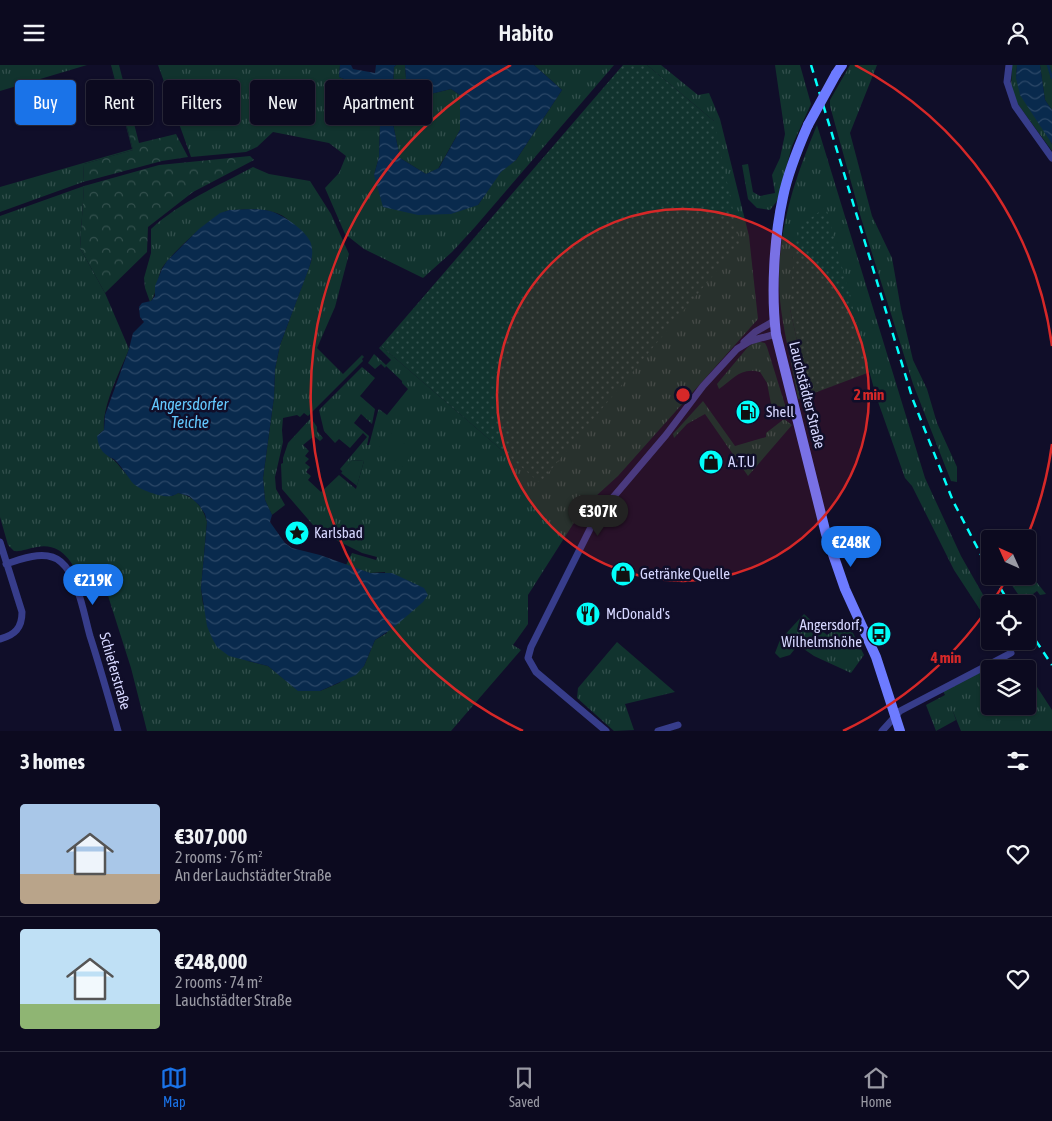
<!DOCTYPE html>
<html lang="en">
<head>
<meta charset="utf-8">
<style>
	body { margin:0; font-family:"Asap Condensed",sans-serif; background:#151328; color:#f1f3f6; height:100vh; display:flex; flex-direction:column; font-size:19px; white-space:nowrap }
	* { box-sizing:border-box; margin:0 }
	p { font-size:16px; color:#9a9aa4 }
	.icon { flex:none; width:28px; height:28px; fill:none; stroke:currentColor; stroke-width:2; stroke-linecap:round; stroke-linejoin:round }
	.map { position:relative; height:666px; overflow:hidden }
	.sheet { display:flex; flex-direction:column; background:#0c0a1f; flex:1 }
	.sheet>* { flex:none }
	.guide { position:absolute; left:15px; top:15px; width:500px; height:45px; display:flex; gap:10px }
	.needle { width:32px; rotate:315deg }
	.buttons { position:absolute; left:981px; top:465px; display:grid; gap:10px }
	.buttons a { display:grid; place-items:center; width:55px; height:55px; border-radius:5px; background:#0c0a1f; box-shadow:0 1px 4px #0004,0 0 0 1px #2c2b3d; font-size:25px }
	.price { position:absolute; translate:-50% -42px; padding:0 11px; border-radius:18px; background:#1a73e8; color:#fff; font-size:16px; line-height:32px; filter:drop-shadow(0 1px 2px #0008) }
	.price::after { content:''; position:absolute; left:50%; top:30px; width:15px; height:11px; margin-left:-8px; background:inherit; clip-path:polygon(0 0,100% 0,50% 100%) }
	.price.on { background:#222; color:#fff }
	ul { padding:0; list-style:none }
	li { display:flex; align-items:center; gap:15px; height:125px; padding:0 20px }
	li+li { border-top:1px solid #2c2b3d }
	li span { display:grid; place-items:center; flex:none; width:140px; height:100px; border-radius:5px; color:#555 }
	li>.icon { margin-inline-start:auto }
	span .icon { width:60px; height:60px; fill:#fffc; stroke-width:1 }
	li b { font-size:21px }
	h2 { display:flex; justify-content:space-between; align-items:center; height:60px; padding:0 20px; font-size:21px }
	.tag { padding:0 18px; border-radius:5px; background:#0c0a1f; box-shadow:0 1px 4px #0004,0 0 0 1px #2c2b3d; font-size:18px; line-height:45px }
	.tag.on { background:#1a73e8; color:#fff }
	header { display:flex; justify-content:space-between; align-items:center; height:65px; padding:0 20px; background:#0c0a1f; font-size:22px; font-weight:600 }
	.tab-bar { display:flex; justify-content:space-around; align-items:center; height:70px; border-top:1px solid #2c2b3d; background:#0c0a1f; font-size:14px; color:#9a9aa4 }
	.tab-bar a { display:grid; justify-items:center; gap:2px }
	.tab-bar .on { color:#1a73e8 }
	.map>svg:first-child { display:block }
	.grass { fill:url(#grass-tufts) }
	.forest { fill:url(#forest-crowns) }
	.park { fill:#11332e }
	.garden { fill:url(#garden-dots) }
	.water { fill:url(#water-waves) }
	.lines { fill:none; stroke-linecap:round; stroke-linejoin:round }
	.stream { stroke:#092a4d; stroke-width:2.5 }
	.street { stroke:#373d8b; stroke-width:7 }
	.secondary { stroke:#6d7bff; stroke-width:10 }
	.rail { stroke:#02fffb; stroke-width:2.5; stroke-dasharray:8 6; stroke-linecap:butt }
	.secondary-bridge { stroke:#6d7bff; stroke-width:10 }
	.ring { fill:none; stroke:#d62828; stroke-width:2.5 }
	.labels { text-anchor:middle; stroke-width:5; stroke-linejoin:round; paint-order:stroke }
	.street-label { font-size:15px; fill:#d6d7ff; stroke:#100e29 }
	.poi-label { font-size:15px; fill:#d6d7ff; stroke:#100e29; text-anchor:start }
	.water-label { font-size:16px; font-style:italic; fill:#64c9ff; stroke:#100e29 }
	.centre { fill:#d62828; stroke:#100e29; stroke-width:2.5 }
	.ring-label { font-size:15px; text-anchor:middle; font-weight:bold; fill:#d62828; stroke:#100e29; stroke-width:5; stroke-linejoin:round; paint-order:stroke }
</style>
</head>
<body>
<header><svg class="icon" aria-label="menu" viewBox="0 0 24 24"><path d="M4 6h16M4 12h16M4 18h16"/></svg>Habito<svg class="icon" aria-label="person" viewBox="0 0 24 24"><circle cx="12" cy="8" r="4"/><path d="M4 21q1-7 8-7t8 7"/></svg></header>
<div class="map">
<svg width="1052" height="666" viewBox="0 0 1052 666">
	<defs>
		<pattern id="grass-tufts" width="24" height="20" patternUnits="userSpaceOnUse" patternTransform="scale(1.25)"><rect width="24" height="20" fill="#11332e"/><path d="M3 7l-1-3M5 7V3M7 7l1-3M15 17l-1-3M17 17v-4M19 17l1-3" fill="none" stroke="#33504d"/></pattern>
		<pattern id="forest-crowns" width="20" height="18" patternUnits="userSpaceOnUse" patternTransform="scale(1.25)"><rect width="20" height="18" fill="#11332e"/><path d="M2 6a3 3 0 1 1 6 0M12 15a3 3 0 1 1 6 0" fill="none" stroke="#33504d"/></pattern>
		<pattern id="garden-dots" width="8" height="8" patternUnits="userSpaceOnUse" patternTransform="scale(1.25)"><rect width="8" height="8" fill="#11332e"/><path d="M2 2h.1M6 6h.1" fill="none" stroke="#33504d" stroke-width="1.8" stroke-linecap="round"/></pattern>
		<pattern id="water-waves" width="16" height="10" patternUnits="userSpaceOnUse" patternTransform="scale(1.25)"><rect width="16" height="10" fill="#092a4d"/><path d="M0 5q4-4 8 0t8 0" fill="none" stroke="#2c4868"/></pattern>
	</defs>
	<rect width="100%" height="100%" fill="#100e29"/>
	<path class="grass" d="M0,0H87L0,26Z
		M110,0L133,85L84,99L83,117L0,147V122L132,84Z
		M158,0H340L339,12L381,29L379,92L374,110L478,140L501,106L516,95L562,25L534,0H614L475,162L452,187L423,213L364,184L345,169L325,123L339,108L346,91L329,78L273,67L257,82L246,87L191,92Z
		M396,0H405L407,26L410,34L451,24L460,30V65L438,104L426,109L400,93L391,49L394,2Z
		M647,0H661L698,30L709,28L720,54L749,171L758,254L618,411L584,442L528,530V559L513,580L521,585L451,666H147L131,603L103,515L83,520C74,500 63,477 37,482C29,483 21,487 14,486L8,480L0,452V151L84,121L80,183L105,228L129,284C120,307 102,340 104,365L99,369L108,391C118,396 122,407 131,413C144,420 159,425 172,431L178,428C194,431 203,442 207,457L201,523L203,539L248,596L268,601L295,623L301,626H320L339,618L364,601L375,575L387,568L385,507L370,508L346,500L352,488L376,495L377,492L362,488L326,470L323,465L313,460L282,424L281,399L283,398V393L288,378L311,353L317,362V366L323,373L320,376L314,371L303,380L309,386L305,391L309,394L305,398L310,402L306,407L311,411L308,415L321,427L339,410L356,424L364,396L352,395L343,407L340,404L367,372L363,368L350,383L339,374L335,378L324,366L319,345L362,302L375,313L360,331L375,344L372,359L361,349L354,358L369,371L367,380H369L378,346L379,344L387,350L408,324L402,318V316L386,301L385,303L381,299L375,304L368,298L374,289L386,300L391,295L379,283L381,281L504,387L714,56Z
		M775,0H800L811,39L792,81L777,136L770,145L757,143L748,134L742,100L748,99L753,127L760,131L775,128L772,110L780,93L785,69Z
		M850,0H877L850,68L872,151L892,193L901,244L913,295L927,324L937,358L957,402V417L951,416L913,319L861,153L830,41V35Z
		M1012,0H1017L1016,13L1052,79V86L1017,38L1011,23Z
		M1040,0H1052V45L1045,35Z
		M817,60L925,413L961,491L990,542V560L954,505L912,421L905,413L876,331L825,143L790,244L809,330L798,334C793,304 785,274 781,244C773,177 792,120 817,60Z
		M253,102L269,109L310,116L331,149L349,189L335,242L317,283L343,309L362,290L364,292L362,294L363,296L308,351L304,348L300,352L297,350L283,353L282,365L283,377L275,412L276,424L285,440L272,450L265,435L263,413L274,332L275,304L280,280L312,194C305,182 299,167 290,157C276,141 248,145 230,145C214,148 168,191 161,205C157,215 156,232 150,237L145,223L144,213L151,188V164C180,137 218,121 253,102Z
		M756,276L765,278L767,282L786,343L771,339L767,318L760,307C740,302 734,314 719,324L717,319L747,283Z
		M703,336L735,381L766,372V368L784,354L792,360L748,411L705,349L687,359L674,373L673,369Z
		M1008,511H1020L1024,514H1034L1046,529L1040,530L1037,526L1033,529L1036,533L1034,550L1028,542V539H1025L1006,512Z
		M804,549L827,570L847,556L864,590L851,608L814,591L798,580L790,590L780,593L775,588L780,575Z
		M617,577L675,627L625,639L634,665L614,666L577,633L578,623Z
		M1000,597L1005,604H990V641H1028V608L1052,645V666H961L952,644L956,655L936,666L926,640L945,630L943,626Z"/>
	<path class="forest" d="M111,0H119L139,78L176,69L188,92L162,96L83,117L84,99L133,85Z
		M250,91L254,95L193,127L148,162L147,187L105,228L80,183L84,121L159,100Z"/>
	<path class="park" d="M392,368L414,388L402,402L379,382Z
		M352,395L364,396L357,421L341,408Z"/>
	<path class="garden" d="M623,0H647L714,56L740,178L540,418L381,281Z
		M826,142L870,307L809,330L790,244L794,185L801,160Z"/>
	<path class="water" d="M340,0H351L353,4L375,8L376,0H396L394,2L391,49L400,93L426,109L439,103L460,65V30L451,24L410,34L407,26L405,0H534L562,25L516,95L501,107L478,140L451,149L418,150L383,142L374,110L379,92L381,29L339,12Z
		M1017,0H1040L1045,35L1052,45V79L1020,30L1016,13Z
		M230,145C243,145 257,143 270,146C282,149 305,165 310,176C314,186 312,194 309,203L280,280L275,304L274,332L263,413L265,435L272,450L270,457L285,478L292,483L320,490L370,508H392L424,523L428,530L423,537L393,563L375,575L364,601L356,610L320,626H298L268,601L229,591L217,582L212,573L207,561L201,523L207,457L205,449L199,440L189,431L178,428C177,429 172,431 171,431C162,433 136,424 131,416C128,411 119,399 115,395C111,392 112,394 108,391C100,386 98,379 97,371L104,365L105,350L129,284L133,268L144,257L140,252L139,242L142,238L151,236L155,231V221L162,204L167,196L199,164L220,148Z"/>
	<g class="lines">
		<path class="stream" d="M1048,0L1052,13"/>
		<path class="street" d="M1009,0L1007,17L1015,41L1052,93
			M744,277L755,267L774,256
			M0,477L22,547C22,563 15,570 0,574
			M6,499C22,494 46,484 61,497C78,511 84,550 90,571C100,602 109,634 118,666
			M606,666L536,607L528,593L531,582L591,462L604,443L666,370L703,321L737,284L750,276L776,269
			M658,666L678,660
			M882,666L900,646L1011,588"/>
		<path class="secondary" d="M836,9L842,0
			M808,60C798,83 788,107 783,132C774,173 771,228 776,269L826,469L845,524L876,592L900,666"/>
		<path class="rail" d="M811,0L913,335L953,436L990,507
			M993,511L1010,539
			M1028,564L1052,600"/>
		<path class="secondary-bridge" d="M808,60L836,9"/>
	</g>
	<circle cx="683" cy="330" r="186" fill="#d62828" fill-opacity=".12"/>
	<g class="ring">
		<circle cx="683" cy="330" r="186"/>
		<path d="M1052 379A372 372 0 0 1 1027 472M1007 513A372 372 0 0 1 843 666M523 666A372 372 0 0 1 511 0M855 0A372 372 0 0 1 1052 281"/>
	</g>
	<defs>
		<symbol id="fuel-disc" viewBox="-11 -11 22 22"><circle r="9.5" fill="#02fffb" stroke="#100e29"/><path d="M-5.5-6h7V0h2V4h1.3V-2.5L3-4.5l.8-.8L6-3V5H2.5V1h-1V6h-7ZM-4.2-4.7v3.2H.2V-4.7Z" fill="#111"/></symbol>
		<symbol id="shop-disc" viewBox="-11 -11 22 22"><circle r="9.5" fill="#02fffb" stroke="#100e29"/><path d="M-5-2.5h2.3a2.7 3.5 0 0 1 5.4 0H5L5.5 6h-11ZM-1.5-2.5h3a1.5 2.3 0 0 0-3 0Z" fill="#111"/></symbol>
		<symbol id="sight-disc" viewBox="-11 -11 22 22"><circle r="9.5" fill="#02fffb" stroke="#100e29"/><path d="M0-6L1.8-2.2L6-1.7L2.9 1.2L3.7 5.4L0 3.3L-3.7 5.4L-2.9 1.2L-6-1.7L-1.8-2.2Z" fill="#111"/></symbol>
		<symbol id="restaurant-disc" viewBox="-11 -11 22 22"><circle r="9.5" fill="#02fffb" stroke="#100e29"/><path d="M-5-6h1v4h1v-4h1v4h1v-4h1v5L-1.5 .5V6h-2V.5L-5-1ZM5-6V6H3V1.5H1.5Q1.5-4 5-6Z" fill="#111"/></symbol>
		<symbol id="bus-disc" viewBox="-11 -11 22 22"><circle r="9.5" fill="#02fffb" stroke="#100e29"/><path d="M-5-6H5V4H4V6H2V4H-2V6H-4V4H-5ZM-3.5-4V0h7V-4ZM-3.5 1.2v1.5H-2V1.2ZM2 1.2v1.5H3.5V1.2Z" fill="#111"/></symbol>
	</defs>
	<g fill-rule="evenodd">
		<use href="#fuel-disc" x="734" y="333" width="28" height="28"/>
		<use href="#shop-disc" x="697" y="383" width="28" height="28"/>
		<use href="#sight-disc" x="283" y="454" width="28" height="28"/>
		<use href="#shop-disc" x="609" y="495" width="28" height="28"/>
		<use href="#restaurant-disc" x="574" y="535" width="28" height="28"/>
		<use href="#bus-disc" x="865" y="555" width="28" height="28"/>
	</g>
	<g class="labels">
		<g class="street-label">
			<text transform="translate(807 330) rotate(76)" y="5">Lauchstädter Straße</text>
			<text transform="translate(115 606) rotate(74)" y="5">Schieferstraße</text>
		</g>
		<g class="poi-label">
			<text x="766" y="352">Shell</text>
			<text x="728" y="402">A.T.U</text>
			<text x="314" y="473">Karlsbad</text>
			<text x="640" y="514">Getränke Quelle</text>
			<text x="606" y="554">McDonald's</text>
			<text x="862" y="565" text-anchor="end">Angersdorf,<tspan x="862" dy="17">Wilhelmshöhe</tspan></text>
		</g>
		<g class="water-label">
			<text x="190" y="345">Angersdorfer<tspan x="190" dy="18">Teiche</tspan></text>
		</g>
	</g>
	<circle cx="683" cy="330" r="8" class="centre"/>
	<g class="ring-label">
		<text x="869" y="335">2 min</text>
		<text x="946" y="598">4 min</text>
	</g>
</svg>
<div class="buttons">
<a><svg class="needle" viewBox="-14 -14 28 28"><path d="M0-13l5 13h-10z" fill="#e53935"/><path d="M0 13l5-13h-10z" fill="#9a9aa4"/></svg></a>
<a><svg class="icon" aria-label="locate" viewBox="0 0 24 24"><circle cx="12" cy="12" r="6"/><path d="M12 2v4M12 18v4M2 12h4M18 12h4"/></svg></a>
<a><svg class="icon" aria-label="layers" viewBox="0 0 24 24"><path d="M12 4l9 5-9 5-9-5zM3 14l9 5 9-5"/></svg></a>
</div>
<b class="price on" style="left:598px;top:472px">€307K</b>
<b class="price" style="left:851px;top:503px">€248K</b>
<b class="price" style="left:93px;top:541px">€219K</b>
<div class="guide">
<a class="tag on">Buy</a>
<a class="tag">Rent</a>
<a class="tag">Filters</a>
<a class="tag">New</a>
<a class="tag">Apartment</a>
</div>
</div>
<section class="sheet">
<h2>3 homes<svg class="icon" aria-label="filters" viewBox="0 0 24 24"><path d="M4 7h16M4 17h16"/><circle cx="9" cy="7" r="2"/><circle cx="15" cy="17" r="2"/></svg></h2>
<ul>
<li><span style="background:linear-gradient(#a9c7e8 70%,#b9a48a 0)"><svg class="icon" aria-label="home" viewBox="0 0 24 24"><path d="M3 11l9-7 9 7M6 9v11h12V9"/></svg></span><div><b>€307,000</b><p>2 rooms · 76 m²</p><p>An der Lauchstädter Straße</p></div><svg class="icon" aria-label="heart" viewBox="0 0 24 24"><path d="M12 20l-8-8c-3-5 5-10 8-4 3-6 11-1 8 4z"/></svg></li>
<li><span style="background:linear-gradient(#bfe0f5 75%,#8fb573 0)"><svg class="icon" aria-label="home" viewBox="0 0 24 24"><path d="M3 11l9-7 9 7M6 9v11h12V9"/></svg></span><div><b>€248,000</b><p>2 rooms · 74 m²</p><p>Lauchstädter Straße</p></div><svg class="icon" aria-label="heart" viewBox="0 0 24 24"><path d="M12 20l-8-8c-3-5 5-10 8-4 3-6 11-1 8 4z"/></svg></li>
</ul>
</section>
<nav class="tab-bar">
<a class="on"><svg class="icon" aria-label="map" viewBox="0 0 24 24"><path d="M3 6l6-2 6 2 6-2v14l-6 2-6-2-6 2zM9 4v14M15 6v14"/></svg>Map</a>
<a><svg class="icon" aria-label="saved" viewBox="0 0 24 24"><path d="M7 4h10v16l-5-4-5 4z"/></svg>Saved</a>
<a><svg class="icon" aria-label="home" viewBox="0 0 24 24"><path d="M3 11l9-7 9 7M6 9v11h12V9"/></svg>Home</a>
</nav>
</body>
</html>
